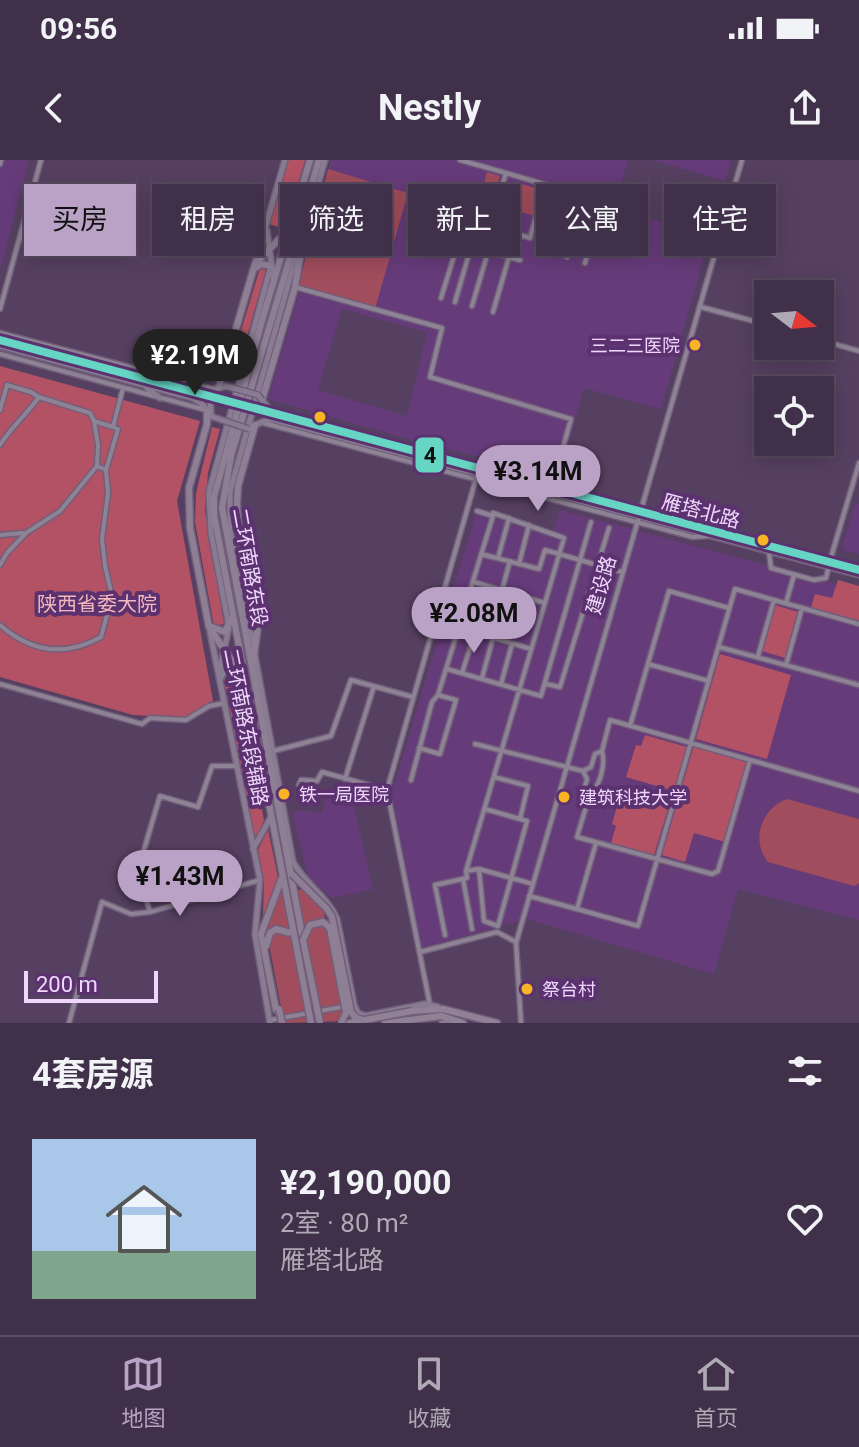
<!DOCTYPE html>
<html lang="zh">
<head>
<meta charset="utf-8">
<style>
	body { margin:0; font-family:Roboto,"Noto Sans SC",sans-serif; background:#4b3c53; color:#f1f3f6; height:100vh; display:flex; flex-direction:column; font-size:30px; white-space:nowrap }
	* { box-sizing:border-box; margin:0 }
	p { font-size:26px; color:#aea9b4 }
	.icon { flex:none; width:44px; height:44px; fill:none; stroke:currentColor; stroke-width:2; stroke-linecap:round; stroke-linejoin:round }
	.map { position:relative; height:863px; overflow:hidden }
	.panel { display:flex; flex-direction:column; background:#403049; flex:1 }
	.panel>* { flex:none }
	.banner { position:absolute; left:24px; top:24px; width:812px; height:72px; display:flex; gap:16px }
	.needle { width:52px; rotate:106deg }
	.fabs { position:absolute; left:754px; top:120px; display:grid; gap:16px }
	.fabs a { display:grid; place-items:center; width:80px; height:80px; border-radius:0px; background:#403049; box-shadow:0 4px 20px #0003,0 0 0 2px #594b61; font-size:40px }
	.scale { position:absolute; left:24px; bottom:20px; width:134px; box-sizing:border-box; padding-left:8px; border:4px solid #eed7fb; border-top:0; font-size:22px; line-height:28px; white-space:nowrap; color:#eed7fb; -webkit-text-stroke:6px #5b326f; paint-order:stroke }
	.price { position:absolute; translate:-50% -68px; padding:0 18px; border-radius:28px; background:#b9a2c5; color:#111; font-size:26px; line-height:52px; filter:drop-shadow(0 2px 4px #0008) }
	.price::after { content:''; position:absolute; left:50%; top:48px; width:24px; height:18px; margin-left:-12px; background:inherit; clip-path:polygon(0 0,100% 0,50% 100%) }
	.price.current { background:#222; color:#fff }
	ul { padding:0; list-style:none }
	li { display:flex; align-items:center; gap:24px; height:200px; padding:0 32px }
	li+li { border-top:2px solid #594b61 }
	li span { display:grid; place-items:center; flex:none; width:224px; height:160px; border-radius:0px; color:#555 }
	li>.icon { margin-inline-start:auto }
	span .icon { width:96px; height:96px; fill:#fffc; stroke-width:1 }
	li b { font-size:34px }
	h2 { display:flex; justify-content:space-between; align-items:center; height:96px; padding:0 32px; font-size:34px }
	.chip { padding:0 28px; border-radius:0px; background:#403049; box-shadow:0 4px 20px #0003,0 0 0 2px #594b61; font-size:28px; line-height:72px }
	.chip.current { background:#b9a2c5; color:#111 }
	.status { display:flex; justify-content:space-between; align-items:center; height:56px; padding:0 40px; background:#403049; direction:ltr }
	.status svg { height:22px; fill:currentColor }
	header { display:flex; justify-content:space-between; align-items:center; height:104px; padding:0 32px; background:#403049; font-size:36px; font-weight:700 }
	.tab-bar { display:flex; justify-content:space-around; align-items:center; height:112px; border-top:2px solid #594b61; background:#403049; font-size:22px; color:#aea9b4 }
	.tab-bar a { display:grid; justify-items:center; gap:4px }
	.tab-bar .current { color:#b9a2c5 }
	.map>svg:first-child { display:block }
	.built { fill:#663b7a; fill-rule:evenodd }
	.green { fill:#a14d5d }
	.forest { fill:#b35264 }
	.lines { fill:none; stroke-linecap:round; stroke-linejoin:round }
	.minor-casing { stroke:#715e7a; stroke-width:7 }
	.tertiary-casing { stroke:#715e7a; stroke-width:7 }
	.secondary-casing { stroke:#715e7a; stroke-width:8 }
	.primary-casing { stroke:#715e7a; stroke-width:9 }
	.trunk-casing { stroke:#715e7a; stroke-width:9 }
	.minor { stroke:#8e8394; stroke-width:4 }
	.tertiary { stroke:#8e8394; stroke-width:4 }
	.secondary { stroke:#897b91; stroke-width:5 }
	.primary { stroke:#908197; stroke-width:6 }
	.trunk { stroke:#8e7f95; stroke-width:6 }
	.secondary-bridge-casing { stroke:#715e7a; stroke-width:8; stroke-linecap:butt }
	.primary-bridge-casing { stroke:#715e7a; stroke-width:9; stroke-linecap:butt }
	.trunk-bridge-casing { stroke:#715e7a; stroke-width:9; stroke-linecap:butt }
	.secondary-bridge { stroke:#897b91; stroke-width:5 }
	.primary-bridge { stroke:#908197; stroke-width:6 }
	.trunk-bridge { stroke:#8e7f95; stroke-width:6 }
	.metro-1-casing { stroke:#5b326f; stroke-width:14 }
	.metro-1 { stroke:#66d5c4; stroke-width:8 }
	.bus-dot { fill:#f9b426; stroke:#5b326f; stroke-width:3 }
	.labels { text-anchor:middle; stroke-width:8; stroke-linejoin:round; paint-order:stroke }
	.bus-label { font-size:18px; fill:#eed7fb; stroke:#5b326f; text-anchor:start }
	.street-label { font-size:20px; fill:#eed7fb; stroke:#5b326f }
	.park-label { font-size:20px; fill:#f2b8bc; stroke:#5b326f }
	.line-badge { stroke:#5b326f; stroke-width:3 }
	.pale-badge-label { font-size:22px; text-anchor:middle; font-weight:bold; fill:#111 }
</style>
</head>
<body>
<div class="status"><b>09:56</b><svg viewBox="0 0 49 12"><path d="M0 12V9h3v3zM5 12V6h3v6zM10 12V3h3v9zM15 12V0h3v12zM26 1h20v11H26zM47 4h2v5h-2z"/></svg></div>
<header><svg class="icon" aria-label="back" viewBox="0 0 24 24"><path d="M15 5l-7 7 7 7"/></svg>Nestly<svg class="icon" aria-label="share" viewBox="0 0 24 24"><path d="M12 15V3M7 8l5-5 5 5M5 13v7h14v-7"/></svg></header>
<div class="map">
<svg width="859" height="863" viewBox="0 0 859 863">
	<rect width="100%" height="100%" fill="#564061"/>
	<path class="built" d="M0,0H29L0,110Z
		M331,0H628L614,49L710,76L661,249L584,228L559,317L401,277L268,239L298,136ZM342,149L427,172L407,256L318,230Z
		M652,0H731L725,21Z
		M855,343L859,344V394L844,390L843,385Z
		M560,350L859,430V760L738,729L714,814L527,759L421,788L392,632L476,353L551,376Z
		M350,629L373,729L332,738L309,718L292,653L301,650L322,653L327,633Z"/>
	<path class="green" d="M328,9L408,33L375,149L298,128Z
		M487,12L500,16L482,82L468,78Z
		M514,22L542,30L535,56L507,48Z
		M787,639L859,659V723L854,726L768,702C750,680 762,648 787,639Z
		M304,729L323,749L345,853L340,861L284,863L266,768L279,733Z"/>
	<path class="forest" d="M288,0H305L285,69L269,64Z
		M260,108L266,110L235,219L227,217Z
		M0,206L200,261L177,341L213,541L186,558L133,555L0,517Z
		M212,267L220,269L208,313L205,351L224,464L214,466L195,362L196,333Z
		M838,420L859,426V464L810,451L815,434L832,438Z
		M775,445L798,452L785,498L762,491Z
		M720,494L791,515L767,599L696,579Z
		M237,517L264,660L255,681L224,519Z
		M645,575L687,587L674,631L626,617L636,585L641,586Z
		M694,585L748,601L725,682L694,673L685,702L662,695Z
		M622,629L670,642L654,695L611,683L616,666L612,664Z
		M268,669L278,718L263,756L264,721L258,690Z"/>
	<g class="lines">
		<defs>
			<path id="minor" d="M460,0L506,13L483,90
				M0,4L1,0
				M506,13L615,45
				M490,66L530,78L545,25
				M21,72L76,87
				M20,78L74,92
				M440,79L520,100
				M546,91L563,30
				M567,97L584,36
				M512,98L519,75
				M585,103L602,41
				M295,127L442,168L430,217L571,259L552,326
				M441,138L458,83
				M455,142L471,87
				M472,146L488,92
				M493,152L509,97
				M0,173L213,229
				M0,194L206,250
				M0,250L7,225L31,232L39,237
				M264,263L693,377L708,376
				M0,285C11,267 27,254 39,237L90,253L94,261L113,267
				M106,310L118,269L113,267L123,228
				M0,375L23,373
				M769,392L771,408L814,420L826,418L829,406
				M481,394L539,409L545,390L622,412
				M498,398L509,358
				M519,404L529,365
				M0,405L7,393L26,373L60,351L97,306L98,285L94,261
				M474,422L545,443
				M502,430L510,401
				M786,443L794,415
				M0,465C31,492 65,497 101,477L112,436L105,406L102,379L108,333L106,310L97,306
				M461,468L531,489
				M719,487L859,525
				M758,496L774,440
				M648,504L709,521
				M786,505L802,448
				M447,509L541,536L591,362
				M462,513L490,427
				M482,518L493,478
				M501,524L512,484
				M546,524L560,527L609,368
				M630,566L669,431L729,448
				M475,584L583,611L591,607L595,594L602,591L610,560L859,631
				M419,588L440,594L456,540L438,535
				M273,591L331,576L351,520L413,537
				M583,611L587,619L584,631L589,637L577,677L712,714L718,711L750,600
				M494,617L528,626L520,659
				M345,619L374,526
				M411,620L432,542L438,535L493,356L477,351
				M299,625L301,620L317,621L322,612L387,630
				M589,637C599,627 606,606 602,591
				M596,683L577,749L638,766L735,429L859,464
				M479,709L484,761L498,766L527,661L485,649
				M466,711L479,709L533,724
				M463,719L472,769
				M529,736L577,749
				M150,752L138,710L160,636L198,647L212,606H237
				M445,775L435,725L467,718L466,711L564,378L493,353V356
				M420,792L497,772L516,782
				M271,860L347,846
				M69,863L102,742L131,754L150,752L260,720"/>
			<path id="tertiary" d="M701,147L768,165
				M0,149L41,0
				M820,180L859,191
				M829,404L859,303
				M0,524L142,564L150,558L186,560L209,546L225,543
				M430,845L387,630L479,308
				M521,863L516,783L742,0"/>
			<path id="secondary" d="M305,69L325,0
				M267,71L274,121
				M255,103L285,0
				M0,180L187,230L207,231L226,226
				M0,186L192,238L201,243L213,257
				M147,228L160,238
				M262,240L269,249L276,252L327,267L859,409
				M211,252L210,239L217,229
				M253,266L269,259L275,260L859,415
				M210,472L260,720L255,774L270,863
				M254,488L230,370V331L299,86
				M255,496L293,702C305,724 328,737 337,759L354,845L358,853L365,856L425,844L438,847
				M219,513L229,467L211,373L209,332L271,106
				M221,518L227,506L235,508
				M253,689L271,657
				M442,863L457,861"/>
			<path id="primary" d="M412,851L443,849L497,863
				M385,863L442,856L463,863"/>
			<path id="trunk" d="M257,107L261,104L271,106
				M219,227L255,104L287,71
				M262,240L295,127L305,68
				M207,250V264L189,328L190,368L209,467L240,513
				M212,467L225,472L231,459
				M253,503L258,466L238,362L237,343L238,326L255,265
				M294,774L214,355V337L263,157L310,0
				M303,780L222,348L231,296L319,0
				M266,786L270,773L276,769L294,774
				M276,850L261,774L283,715"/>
		</defs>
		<use href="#minor" class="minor-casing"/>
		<use href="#tertiary" class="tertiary-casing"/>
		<use href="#secondary" class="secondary-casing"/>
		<use href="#primary" class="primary-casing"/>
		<use href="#trunk" class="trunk-casing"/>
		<use href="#minor" class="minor"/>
		<use href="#tertiary" class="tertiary"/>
		<use href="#secondary" class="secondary"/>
		<use href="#primary" class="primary"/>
		<use href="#trunk" class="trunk"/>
		<defs>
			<path id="secondary-bridge" d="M226,226L258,235L262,240
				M213,257L249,269"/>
			<path id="primary-bridge" d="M349,863L412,851"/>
			<path id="trunk-bridge" d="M292,714L327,749L332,757L351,852L356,858L363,860
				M294,774L311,863
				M279,849L282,863
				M320,863L303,780L310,765L323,762L330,768L346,853L341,863"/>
		</defs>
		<use href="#secondary-bridge" class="secondary-bridge-casing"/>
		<use href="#primary-bridge" class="primary-bridge-casing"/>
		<use href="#trunk-bridge" class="trunk-bridge-casing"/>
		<use href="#secondary-bridge" class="secondary-bridge"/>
		<use href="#primary-bridge" class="primary-bridge"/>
		<use href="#trunk-bridge" class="trunk-bridge"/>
		<defs>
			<path id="metro-1" d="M0,180L859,410"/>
		</defs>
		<use href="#metro-1" class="metro-1-casing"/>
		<use href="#metro-1" class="metro-1"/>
	</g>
	<g class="bus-dot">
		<circle cx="695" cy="185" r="7"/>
		<circle cx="320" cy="257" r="7"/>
		<circle cx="763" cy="380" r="7"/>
		<circle cx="284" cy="634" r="7"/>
		<circle cx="564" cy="637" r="7"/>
		<circle cx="527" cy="829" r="7"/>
	</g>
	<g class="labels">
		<g class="bus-label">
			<text x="680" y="192" text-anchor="end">三二三医院</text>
			<text x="299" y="641">铁一局医院</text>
			<text x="579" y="644">建筑科技大学</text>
			<text x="542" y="836">祭台村</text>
		</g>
		<g class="street-label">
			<text transform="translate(701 351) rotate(15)" y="7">雁塔北路</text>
			<text transform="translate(250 407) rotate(80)" y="7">二环南路东段</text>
			<text transform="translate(601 425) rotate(-74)" y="7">建设路</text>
			<text transform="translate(246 567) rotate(79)" y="7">二环南路东段辅路</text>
		</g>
		<g class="park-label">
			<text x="97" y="451">陕西省委大院</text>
		</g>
	</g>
	<rect class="line-badge" x="414" y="276" width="31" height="38" rx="8" fill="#66d5c4"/>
	<g class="pale-badge-label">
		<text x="430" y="303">4</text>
	</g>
</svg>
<div class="fabs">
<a><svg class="needle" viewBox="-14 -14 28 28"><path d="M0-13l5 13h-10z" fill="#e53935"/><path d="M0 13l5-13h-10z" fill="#aea9b4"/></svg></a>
<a><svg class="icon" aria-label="locate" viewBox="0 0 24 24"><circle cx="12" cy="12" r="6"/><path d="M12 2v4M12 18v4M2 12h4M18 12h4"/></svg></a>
</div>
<div class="scale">200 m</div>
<b class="price current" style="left:195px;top:237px">¥2.19M</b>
<b class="price" style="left:538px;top:353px">¥3.14M</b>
<b class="price" style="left:474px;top:495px">¥2.08M</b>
<b class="price" style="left:180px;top:758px">¥1.43M</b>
<div class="banner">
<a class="chip current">买房</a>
<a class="chip">租房</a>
<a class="chip">筛选</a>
<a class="chip">新上</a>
<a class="chip">公寓</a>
<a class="chip">住宅</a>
</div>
</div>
<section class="panel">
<h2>4套房源<svg class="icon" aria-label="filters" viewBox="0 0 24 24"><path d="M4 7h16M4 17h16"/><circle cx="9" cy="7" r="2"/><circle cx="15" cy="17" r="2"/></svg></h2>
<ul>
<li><span style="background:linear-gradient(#a9c7e8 70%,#7fa58c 0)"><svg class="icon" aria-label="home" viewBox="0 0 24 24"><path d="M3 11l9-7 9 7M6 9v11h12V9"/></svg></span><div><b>¥2,190,000</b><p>2室 · 80 m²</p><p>雁塔北路</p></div><svg class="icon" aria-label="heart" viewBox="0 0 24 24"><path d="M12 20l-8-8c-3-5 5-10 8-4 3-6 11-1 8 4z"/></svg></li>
</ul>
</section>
<nav class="tab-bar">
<a class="current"><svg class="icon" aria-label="map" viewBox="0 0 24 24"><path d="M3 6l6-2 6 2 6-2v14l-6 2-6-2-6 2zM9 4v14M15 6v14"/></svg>地图</a>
<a><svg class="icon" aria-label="saved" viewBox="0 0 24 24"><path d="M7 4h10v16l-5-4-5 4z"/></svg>收藏</a>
<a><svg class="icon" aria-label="home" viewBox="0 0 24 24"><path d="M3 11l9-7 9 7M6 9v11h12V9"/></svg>首页</a>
</nav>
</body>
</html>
